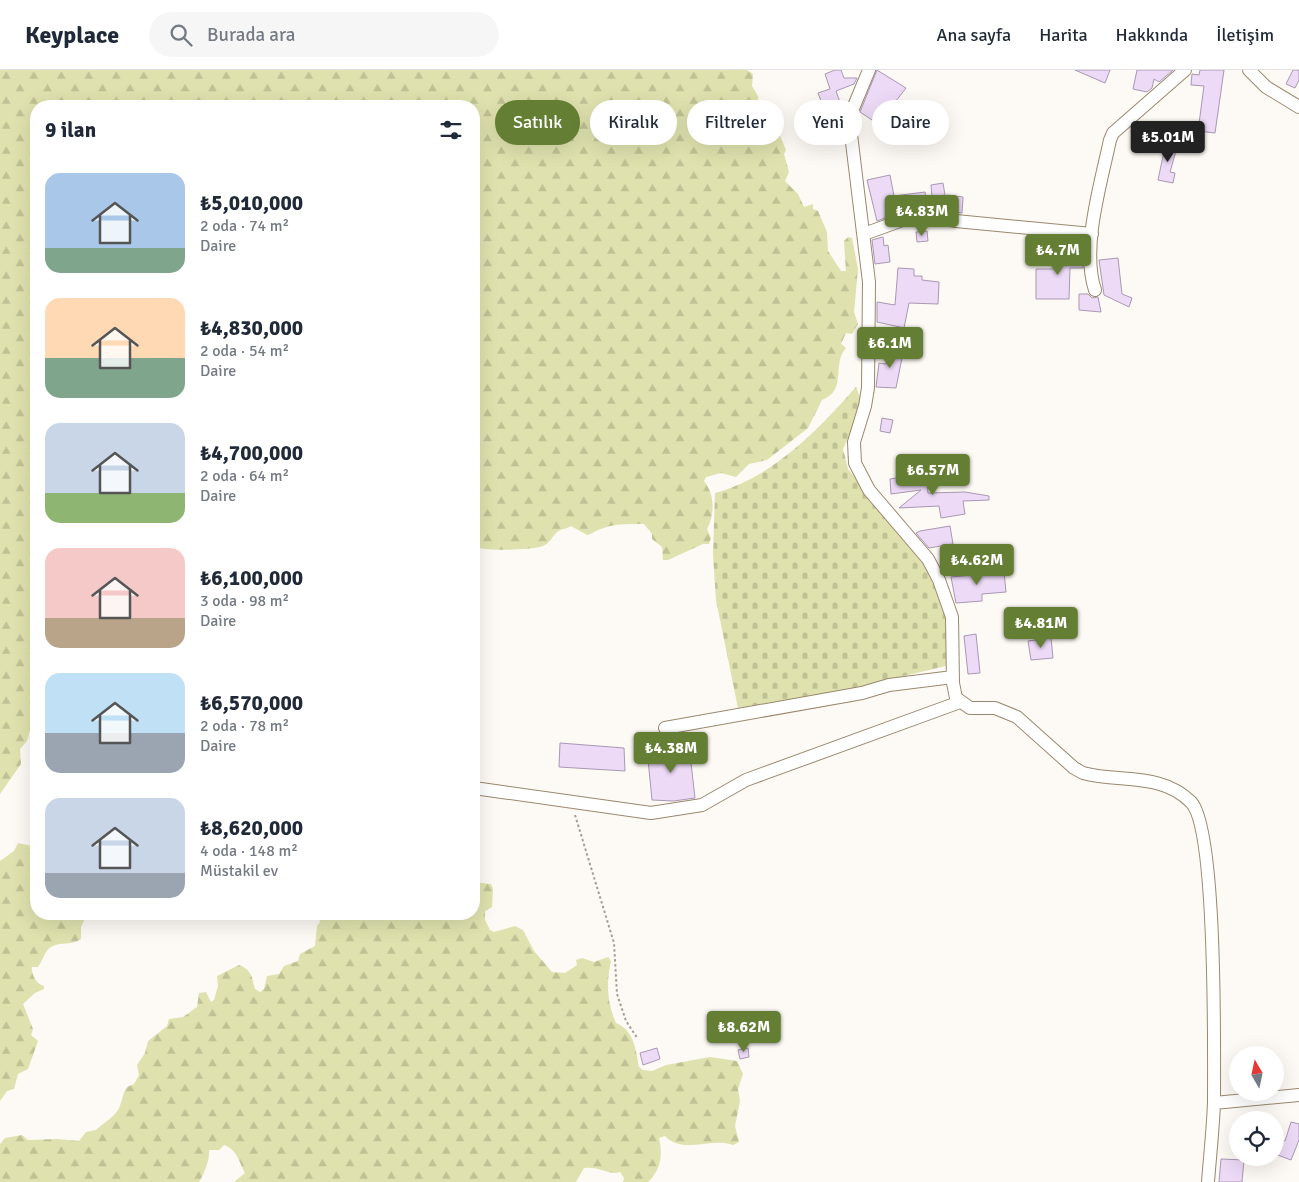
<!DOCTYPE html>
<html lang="tr">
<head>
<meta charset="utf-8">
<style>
	body { margin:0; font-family:Signika,sans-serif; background:#f6f6f7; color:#1f2937; height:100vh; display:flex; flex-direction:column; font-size:19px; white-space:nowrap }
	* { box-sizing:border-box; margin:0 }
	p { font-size:16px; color:#747a83 }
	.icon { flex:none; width:28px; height:28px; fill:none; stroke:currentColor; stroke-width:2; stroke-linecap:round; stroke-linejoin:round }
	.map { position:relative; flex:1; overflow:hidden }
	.sheet { position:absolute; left:30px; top:30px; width:450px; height:820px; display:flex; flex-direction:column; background:#fff; border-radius:20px; box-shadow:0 5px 20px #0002 }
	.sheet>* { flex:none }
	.hud { position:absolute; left:495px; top:30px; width:475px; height:45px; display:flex; gap:10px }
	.needle { width:32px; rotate:351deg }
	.fabs { position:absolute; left:1229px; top:976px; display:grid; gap:10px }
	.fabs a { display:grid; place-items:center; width:55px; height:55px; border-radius:50%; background:#fff; box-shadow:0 5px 20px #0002; font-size:25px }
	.price { position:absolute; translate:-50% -42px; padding:0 11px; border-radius:5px; background:#647f33; color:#fff; font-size:16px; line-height:32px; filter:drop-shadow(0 1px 2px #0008) }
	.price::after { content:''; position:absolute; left:50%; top:30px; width:15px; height:11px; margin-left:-8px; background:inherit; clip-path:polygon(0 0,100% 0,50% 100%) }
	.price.current { background:#222; color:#fff }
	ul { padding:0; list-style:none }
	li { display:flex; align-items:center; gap:15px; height:125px; padding:0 15px }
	li span { display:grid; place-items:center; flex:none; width:140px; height:100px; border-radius:15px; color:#555 }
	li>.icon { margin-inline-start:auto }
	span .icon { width:60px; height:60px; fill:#fffc; stroke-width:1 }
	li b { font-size:21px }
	h2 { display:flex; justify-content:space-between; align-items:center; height:60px; padding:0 15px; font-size:21px }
	.tag { padding:0 18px; border-radius:22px; background:#fff; box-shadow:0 5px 20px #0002; font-size:18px; line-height:45px }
	.tag.current { background:#647f33; color:#fff }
	header { display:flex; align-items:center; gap:30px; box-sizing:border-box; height:70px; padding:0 25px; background:#fff; border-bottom:1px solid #e0e1e3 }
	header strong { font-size:24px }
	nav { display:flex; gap:28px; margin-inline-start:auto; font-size:18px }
	.search { width:350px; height:45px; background:#f6f6f7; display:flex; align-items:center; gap:12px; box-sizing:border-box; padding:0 18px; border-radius:28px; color:#747a83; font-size:19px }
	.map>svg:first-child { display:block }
	.forest { fill:url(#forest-firs) }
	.cemetery { fill:url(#cemetery-stones) }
	.building { fill:#eddaf7; stroke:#a998b2 }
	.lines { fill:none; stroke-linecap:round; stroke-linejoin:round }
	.minor-casing { stroke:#9a886e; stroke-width:14 }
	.path { stroke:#a49f97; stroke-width:2; stroke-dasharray:2.5 2.5; stroke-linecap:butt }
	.minor { stroke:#fff; stroke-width:12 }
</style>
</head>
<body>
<header>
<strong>Keyplace</strong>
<div class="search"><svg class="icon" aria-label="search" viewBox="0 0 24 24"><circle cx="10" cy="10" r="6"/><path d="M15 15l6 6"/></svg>Burada ara</div>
<nav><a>Ana sayfa</a><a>Harita</a><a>Hakkında</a><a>İletişim</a></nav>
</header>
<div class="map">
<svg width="1299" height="1112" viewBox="0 0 1299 1112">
	<defs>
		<pattern id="forest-firs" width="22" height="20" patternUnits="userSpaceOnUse" patternTransform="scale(1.25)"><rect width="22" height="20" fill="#dfe2ae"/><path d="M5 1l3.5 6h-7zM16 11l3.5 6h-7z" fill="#c0c295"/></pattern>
		<pattern id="cemetery-stones" width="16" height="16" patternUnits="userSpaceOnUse" patternTransform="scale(1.25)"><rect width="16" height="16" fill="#dfe2ae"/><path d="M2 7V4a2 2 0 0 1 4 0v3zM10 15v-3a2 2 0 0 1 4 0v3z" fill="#c0c295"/></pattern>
	</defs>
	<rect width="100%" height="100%" fill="#fdf9f4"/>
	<path class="forest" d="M0,0H747L753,4L752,16L758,26V39L772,46L786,80L784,84L789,102L785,111L798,124L804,137L813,134V139L818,141L827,162L828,181L841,201H846L844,171L848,167L852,168L858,199L854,242L858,254L852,264L846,263L841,274L846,278C831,295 848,320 822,330L808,358L767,390L749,394L736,407L721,403L706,407L704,411C715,425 715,444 707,459L711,468L709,474H703L668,490H663L662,477L652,469V464L644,454C629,454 616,453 601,459C596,460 593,464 587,465L571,456C567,459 560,459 557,462C552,467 550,473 543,476C532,480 483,482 474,476V36H36V656L30,660L27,671L20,679L21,694L0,724Z
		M18,773L36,777V844H87L81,857V869C72,876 61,871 51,877C45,880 42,892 38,897H32C31,904 36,914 44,916V919L35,923L23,934L33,959L31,965L38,971L28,999L18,1004L14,1019L7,1021L0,1031V791L14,781Z
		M474,812L491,814L493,819L492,837L485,841V850L490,860L494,862L515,856L523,860L534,881L552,902L565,903L577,895L576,890L582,888L594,892L608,887L611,891C606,913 607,933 616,953C634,960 636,980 639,997L643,1000L652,1001L666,995L710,987L737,991L743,1004L738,1019L740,1031L735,1056L739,1072L733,1075C711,1067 683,1085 665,1066L659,1068C663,1085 661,1100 648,1112H623L624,1108L620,1102C609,1106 600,1096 584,1098L576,1112H234L245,1103C239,1092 237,1079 224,1075L219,1080H209C210,1090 204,1104 199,1112H0V1074L5,1068L22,1065L28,1070L57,1069L79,1071L86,1062L96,1060C103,1053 112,1049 118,1040C122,1034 122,1024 127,1017L134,1014L139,1005L137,995L145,983L148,971L167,956L169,949L183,947L197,937L199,923L206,922L211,932L214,930L218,916L217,906L239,895C252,900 252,908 255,919L260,922L264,919L267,906L279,904L284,896L298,891L300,884L315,876L317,856L320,852L318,844H474Z"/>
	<path class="cemetery" d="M856,317L863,335L843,379L848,399L921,489L950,549V595L791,633L738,638L716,530L713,485L715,423C773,407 817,361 856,317Z"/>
	<path class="building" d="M835,0H841L844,8H857L854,14L836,21L843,41L842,44L837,46L841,57L832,60L818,23L830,19L825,4Z
		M877,0L906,18L878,54L860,42Z
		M1075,0H1110L1105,13Z
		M1137,0H1173L1159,12L1154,9L1152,18L1147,22L1133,19Z
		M1200,0H1224L1215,63L1198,61L1204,16L1191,15L1192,4L1199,5Z
		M1293,0H1299V10L1295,18L1286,14Z
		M1166,72L1178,74L1170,102L1175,103L1173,113L1158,110Z
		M890,105L894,126L925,122L927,137L906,140L877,151L867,110Z
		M943,113L945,125L932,127L931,115Z
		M947,125L963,127L962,143L945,141Z
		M927,161L928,171L917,172L916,162Z
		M883,167L884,176L888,175L890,192L875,194L872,170Z
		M1059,179L1082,180L1083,198H1070L1069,229H1036V199H1058Z
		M1118,188L1122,224L1132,228L1129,237L1104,225L1099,190Z
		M898,198L914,199V206H922V210L939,212L938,234L909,233L904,258L877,252V232L895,235Z
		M1079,224H1088L1092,228L1098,227L1101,242L1079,240Z
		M891,275L904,278L896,318L876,317L879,293L886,294Z
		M882,348L893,350L890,363L880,361Z
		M908,402L927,408L928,423L965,422L989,426V430L963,431L965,444L941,448L939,436L899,438L921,420L891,424L890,409L908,406Z
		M950,456L953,474L929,478L916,463L920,461Z
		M1004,502L1006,522L982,524V531L956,533L951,507Z
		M976,564L980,603L968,604L964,566Z
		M1051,568L1053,588L1031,590L1028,571Z
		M560,673L624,678L625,701L559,697Z
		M689,675L695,728L674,731L652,730L647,679Z
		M657,978L660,989L643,995L640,983Z
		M748,978L749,987L740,989L738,980Z
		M1291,1052L1299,1054V1070L1291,1090L1275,1084V1067L1285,1071Z
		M1221,1089L1244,1090L1242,1112H1219Z"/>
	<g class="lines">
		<defs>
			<path id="minor" d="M869,0L849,48L869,212L868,318L865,336L854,372L855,393L869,420L928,489L939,510L952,547L953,613L956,628L970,638H995L1017,647L1074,698L1083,703C1120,713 1161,702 1191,732C1217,759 1214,984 1214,1032C1213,1059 1210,1086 1208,1112
				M1249,0L1266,17L1299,37
				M864,164L908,148L924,145L956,151L1092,164
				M1095,220C1081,178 1101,113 1110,70L1113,63L1185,0
				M665,658L862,623L889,615L953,607
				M474,718L651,743L702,735L746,710L960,632
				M1214,1033L1299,1025"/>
		</defs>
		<use href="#minor" class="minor-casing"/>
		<path class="path" d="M575,745L614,873L617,924L626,951L638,969"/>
		<use href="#minor" class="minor"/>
	</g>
</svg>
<div class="fabs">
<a><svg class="needle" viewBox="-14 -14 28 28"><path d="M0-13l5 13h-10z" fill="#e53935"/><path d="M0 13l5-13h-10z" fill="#747a83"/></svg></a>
<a><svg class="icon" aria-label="locate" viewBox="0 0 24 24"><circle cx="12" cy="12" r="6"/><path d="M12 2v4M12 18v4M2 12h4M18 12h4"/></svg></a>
</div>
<b class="price current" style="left:1168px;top:93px">₺5.01M</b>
<b class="price" style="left:922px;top:167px">₺4.83M</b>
<b class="price" style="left:1058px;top:206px">₺4.7M</b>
<b class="price" style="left:890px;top:299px">₺6.1M</b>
<b class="price" style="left:933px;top:426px">₺6.57M</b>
<b class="price" style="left:977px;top:516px">₺4.62M</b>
<b class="price" style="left:1041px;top:579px">₺4.81M</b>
<b class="price" style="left:671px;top:704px">₺4.38M</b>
<b class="price" style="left:744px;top:983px">₺8.62M</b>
<div class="hud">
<a class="tag current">Satılık</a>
<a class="tag">Kiralık</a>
<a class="tag">Filtreler</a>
<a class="tag">Yeni</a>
<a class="tag">Daire</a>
</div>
<section class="sheet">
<h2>9 ilan<svg class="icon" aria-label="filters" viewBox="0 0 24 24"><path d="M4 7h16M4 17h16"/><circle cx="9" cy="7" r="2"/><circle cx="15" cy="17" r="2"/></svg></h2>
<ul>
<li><span style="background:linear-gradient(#a9c7e8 75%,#7fa58c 0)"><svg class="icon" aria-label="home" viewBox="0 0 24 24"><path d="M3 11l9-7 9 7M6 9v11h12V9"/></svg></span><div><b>₺5,010,000</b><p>2 oda · 74 m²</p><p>Daire</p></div></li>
<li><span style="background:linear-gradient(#ffd9b3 60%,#7fa58c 0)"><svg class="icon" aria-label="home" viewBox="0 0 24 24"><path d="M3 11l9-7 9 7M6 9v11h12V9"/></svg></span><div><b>₺4,830,000</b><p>2 oda · 54 m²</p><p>Daire</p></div></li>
<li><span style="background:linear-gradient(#c9d6e8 70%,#8fb573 0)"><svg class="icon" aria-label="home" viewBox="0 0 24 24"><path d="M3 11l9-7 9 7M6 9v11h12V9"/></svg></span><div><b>₺4,700,000</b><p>2 oda · 64 m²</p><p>Daire</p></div></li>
<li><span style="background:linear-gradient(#f6c9c9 70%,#b9a48a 0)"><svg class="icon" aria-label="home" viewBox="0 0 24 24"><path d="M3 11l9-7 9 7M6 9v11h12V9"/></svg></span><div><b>₺6,100,000</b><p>3 oda · 98 m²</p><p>Daire</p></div></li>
<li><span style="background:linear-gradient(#bfe0f5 60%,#9aa5b1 0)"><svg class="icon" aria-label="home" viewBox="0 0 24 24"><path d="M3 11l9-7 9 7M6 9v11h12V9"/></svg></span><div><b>₺6,570,000</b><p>2 oda · 78 m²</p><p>Daire</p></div></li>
<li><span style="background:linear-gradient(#c9d6e8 75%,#9aa5b1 0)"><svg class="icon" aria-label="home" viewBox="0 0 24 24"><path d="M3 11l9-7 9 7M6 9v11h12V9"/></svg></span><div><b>₺8,620,000</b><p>4 oda · 148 m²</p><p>Müstakil ev</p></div></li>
</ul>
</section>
</div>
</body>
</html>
